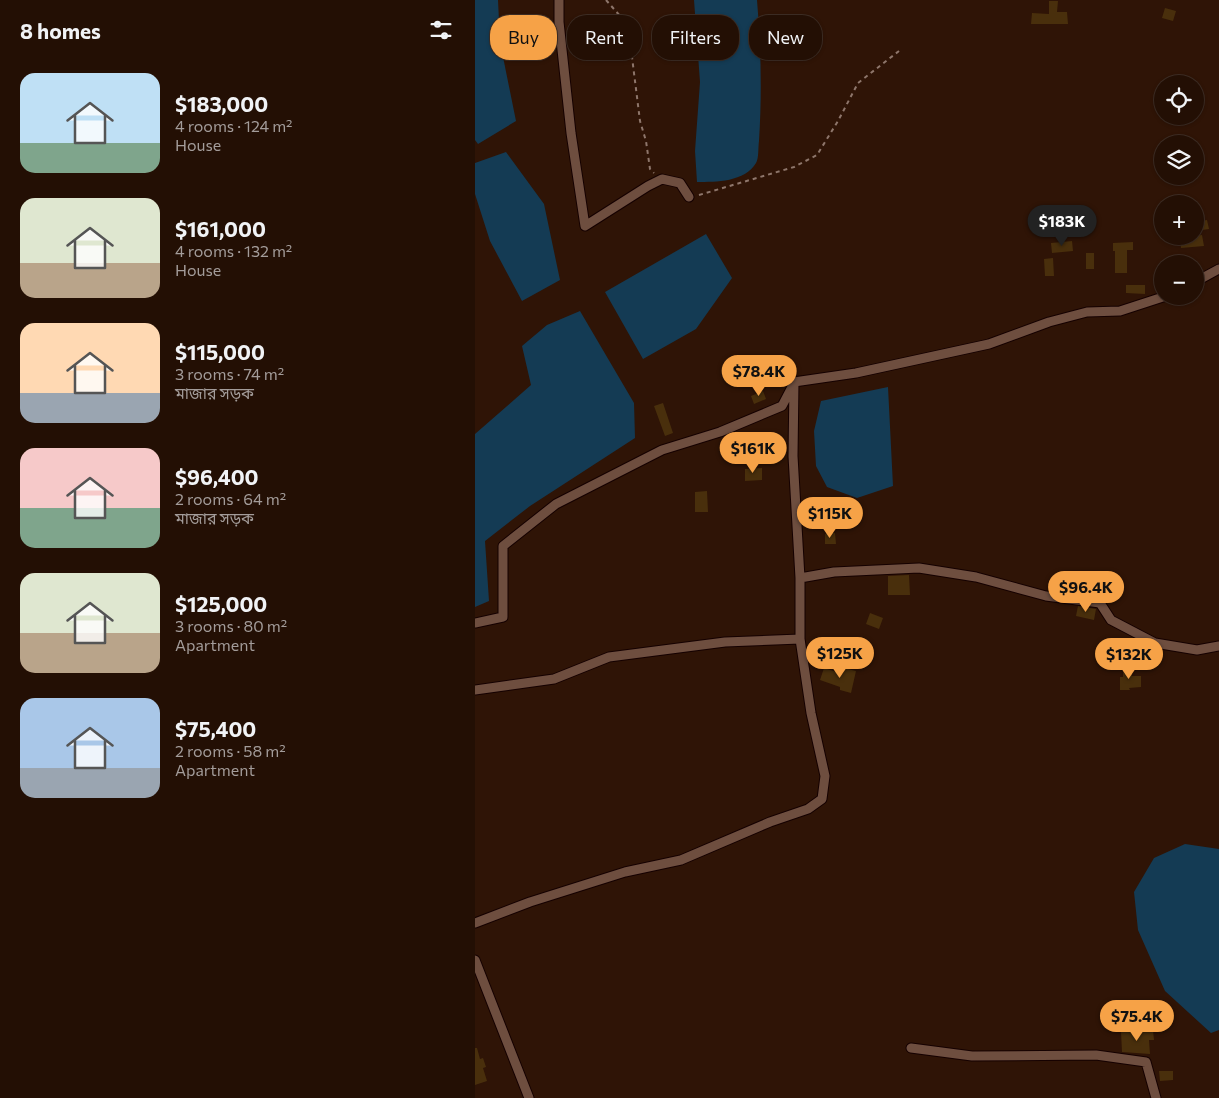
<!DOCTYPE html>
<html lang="en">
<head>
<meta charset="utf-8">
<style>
	body { margin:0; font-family:Commissioner,"Noto Sans Bengali",sans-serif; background:#2b180e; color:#f1f3f6; height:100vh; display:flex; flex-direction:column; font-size:19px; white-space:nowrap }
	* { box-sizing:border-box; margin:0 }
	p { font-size:16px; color:#a39c9a }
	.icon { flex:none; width:28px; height:28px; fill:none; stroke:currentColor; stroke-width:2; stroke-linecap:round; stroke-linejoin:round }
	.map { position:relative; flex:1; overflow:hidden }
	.panel { display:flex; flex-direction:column; background:#230f04; width:475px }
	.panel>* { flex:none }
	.guide { position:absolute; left:15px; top:15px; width:475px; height:45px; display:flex; gap:10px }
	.buttons { position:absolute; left:679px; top:75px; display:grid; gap:10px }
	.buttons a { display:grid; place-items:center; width:50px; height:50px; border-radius:50%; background:#230f04; box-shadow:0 1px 4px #0004,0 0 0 1px #402f26; font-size:25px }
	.price { position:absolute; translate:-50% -42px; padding:0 11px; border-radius:18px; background:#f6a247; color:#111; font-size:16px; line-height:32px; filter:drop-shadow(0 1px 2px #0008) }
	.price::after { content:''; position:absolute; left:50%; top:30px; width:15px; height:11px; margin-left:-8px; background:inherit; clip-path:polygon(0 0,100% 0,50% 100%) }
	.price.on { background:#222; color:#fff }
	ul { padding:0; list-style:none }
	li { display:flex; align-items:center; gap:15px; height:125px; padding:0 20px }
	li span { display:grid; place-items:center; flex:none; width:140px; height:100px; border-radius:15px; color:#555 }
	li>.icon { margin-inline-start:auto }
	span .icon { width:60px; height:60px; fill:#fffc; stroke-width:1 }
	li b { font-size:21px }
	h2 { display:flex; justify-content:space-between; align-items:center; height:60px; padding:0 20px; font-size:21px }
	.chip { padding:0 18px; border-radius:20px; background:#230f04; box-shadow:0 1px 4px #0004,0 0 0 1px #402f26; font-size:18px; line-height:45px }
	.chip.on { background:#f6a247; color:#111 }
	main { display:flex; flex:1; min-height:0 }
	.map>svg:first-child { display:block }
	.water { fill:#143b54 }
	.building { fill:#492f0c }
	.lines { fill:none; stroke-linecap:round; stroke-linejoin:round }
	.street-casing { stroke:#150100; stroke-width:11 }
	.path { stroke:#8e766b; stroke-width:2; stroke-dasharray:4 4; stroke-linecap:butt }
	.street { stroke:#6e4e3f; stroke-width:9 }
</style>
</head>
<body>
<main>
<section class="panel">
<h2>8 homes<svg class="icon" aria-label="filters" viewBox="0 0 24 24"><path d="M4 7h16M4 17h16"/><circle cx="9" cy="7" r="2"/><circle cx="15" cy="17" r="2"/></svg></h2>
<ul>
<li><span style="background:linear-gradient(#bfe0f5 70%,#7fa58c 0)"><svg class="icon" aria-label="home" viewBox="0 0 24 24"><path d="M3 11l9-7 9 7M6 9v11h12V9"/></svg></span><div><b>$183,000</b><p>4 rooms · 124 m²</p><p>House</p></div></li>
<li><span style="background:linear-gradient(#dfe7d0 65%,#b9a48a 0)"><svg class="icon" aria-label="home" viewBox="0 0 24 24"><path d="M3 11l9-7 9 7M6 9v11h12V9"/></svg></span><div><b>$161,000</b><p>4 rooms · 132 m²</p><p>House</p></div></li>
<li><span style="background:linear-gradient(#ffd9b3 70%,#9aa5b1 0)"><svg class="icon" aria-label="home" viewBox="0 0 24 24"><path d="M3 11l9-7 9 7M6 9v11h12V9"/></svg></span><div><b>$115,000</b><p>3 rooms · 74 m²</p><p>মাজার সড়ক</p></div></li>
<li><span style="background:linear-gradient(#f6c9c9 60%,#7fa58c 0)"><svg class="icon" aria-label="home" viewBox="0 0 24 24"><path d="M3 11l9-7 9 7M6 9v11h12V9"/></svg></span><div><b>$96,400</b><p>2 rooms · 64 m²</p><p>মাজার সড়ক</p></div></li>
<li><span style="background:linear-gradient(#dfe7d0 60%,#b9a48a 0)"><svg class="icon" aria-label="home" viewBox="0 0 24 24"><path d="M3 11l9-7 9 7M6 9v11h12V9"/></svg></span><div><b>$125,000</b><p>3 rooms · 80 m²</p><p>Apartment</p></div></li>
<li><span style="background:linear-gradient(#a9c7e8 70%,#9aa5b1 0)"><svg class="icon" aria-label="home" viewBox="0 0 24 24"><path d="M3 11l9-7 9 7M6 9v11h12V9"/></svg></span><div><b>$75,400</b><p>2 rooms · 58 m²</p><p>Apartment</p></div></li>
</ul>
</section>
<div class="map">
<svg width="744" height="1098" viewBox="0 0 744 1098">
	<rect width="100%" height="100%" fill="#2f1406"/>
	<path class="water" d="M0,0H23L25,42L41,121L3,144L0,140Z
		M219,0H282C286,47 287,94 284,141C283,148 284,158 281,163C270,182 241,182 222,182L220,151L225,82Z
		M31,152L69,204L85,280L47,301L15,241L0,194V163Z
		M231,234L257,278L221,329L168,359L130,292Z
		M105,311L159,403L160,438L55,506L10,541L14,601L0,607V434L56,385L47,346L72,325Z
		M413,387L418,486L382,498L352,487L341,466L339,431L346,401Z
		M710,844L744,849V1030L736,1033L690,991L663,930L659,892L679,858Z"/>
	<path class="building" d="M574,1H583L582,12H592L593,24H556L557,13L574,14Z
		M690,8L701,11L698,21L687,18Z
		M732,220L734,229L720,231V222Z
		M727,235L729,246L706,248L705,237Z
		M597,241L598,251L577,253L576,243Z
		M658,242V250H652V273H640V251H638V243Z
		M611,253H619V269H611Z
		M578,258L579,276H570L569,259Z
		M651,285H670V294L651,293Z
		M288,391L291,399L279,404L276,396Z
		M188,403L198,433L190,436L179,406Z
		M287,468V480L270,481V469Z
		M232,491L233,512H220V492Z
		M360,533L361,544H350V534Z
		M434,575L435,595H413V576Z
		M603,606L621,609L619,620L601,616Z
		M395,613L408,618L404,629L391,624Z
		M648,667H657V676H666V687L654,688L655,690H645V677H648Z
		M349,668L368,674L369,668L381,671L376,693L365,690V687L345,680Z
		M678,1030L679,1040H674L675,1054L647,1052L646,1032Z
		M0,1048H2L5,1059L8,1058L11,1067L8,1068L12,1081L0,1085Z
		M684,1071H698V1080L685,1081Z"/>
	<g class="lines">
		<defs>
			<path id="street" d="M84,0V22L96,133L110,226L173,186L187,179L205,183L214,197
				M720,282L744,269
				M319,382L381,373L514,344L574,322L612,312L645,311L691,296
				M325,578L359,572L444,568L501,577L571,596L625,603L636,620L680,643L722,650L744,646
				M0,623L28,617V546L81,504L187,450L245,432L307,406L318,385
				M0,690L79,679L134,657L250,642L325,639
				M0,923L55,902L150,872L206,860L295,822L333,809L347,799L350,776L336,713L325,639V578L318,456L319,382
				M0,960L54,1098
				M436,1048L497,1056L621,1055L671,1062L681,1098"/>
		</defs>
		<use href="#street" class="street-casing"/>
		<path class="path" d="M131,0L153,25L165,121L171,141L175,169L179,173
			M224,195L319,167L342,155L363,121L383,83L424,51"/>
		<use href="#street" class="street"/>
	</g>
</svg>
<div class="buttons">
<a><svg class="icon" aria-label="locate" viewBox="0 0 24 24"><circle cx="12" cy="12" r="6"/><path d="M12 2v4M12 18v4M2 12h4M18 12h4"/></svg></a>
<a><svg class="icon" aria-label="layers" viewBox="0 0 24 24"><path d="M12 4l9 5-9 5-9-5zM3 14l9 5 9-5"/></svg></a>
<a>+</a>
<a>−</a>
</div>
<b class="price on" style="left:587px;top:247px">$183K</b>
<b class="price" style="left:284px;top:397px">$78.4K</b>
<b class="price" style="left:278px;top:474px">$161K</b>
<b class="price" style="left:355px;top:539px">$115K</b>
<b class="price" style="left:611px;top:613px">$96.4K</b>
<b class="price" style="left:365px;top:679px">$125K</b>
<b class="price" style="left:654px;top:680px">$132K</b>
<b class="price" style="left:662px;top:1042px">$75.4K</b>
<div class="guide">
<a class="chip on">Buy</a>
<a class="chip">Rent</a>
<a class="chip">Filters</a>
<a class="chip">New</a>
</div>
</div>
</main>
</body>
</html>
